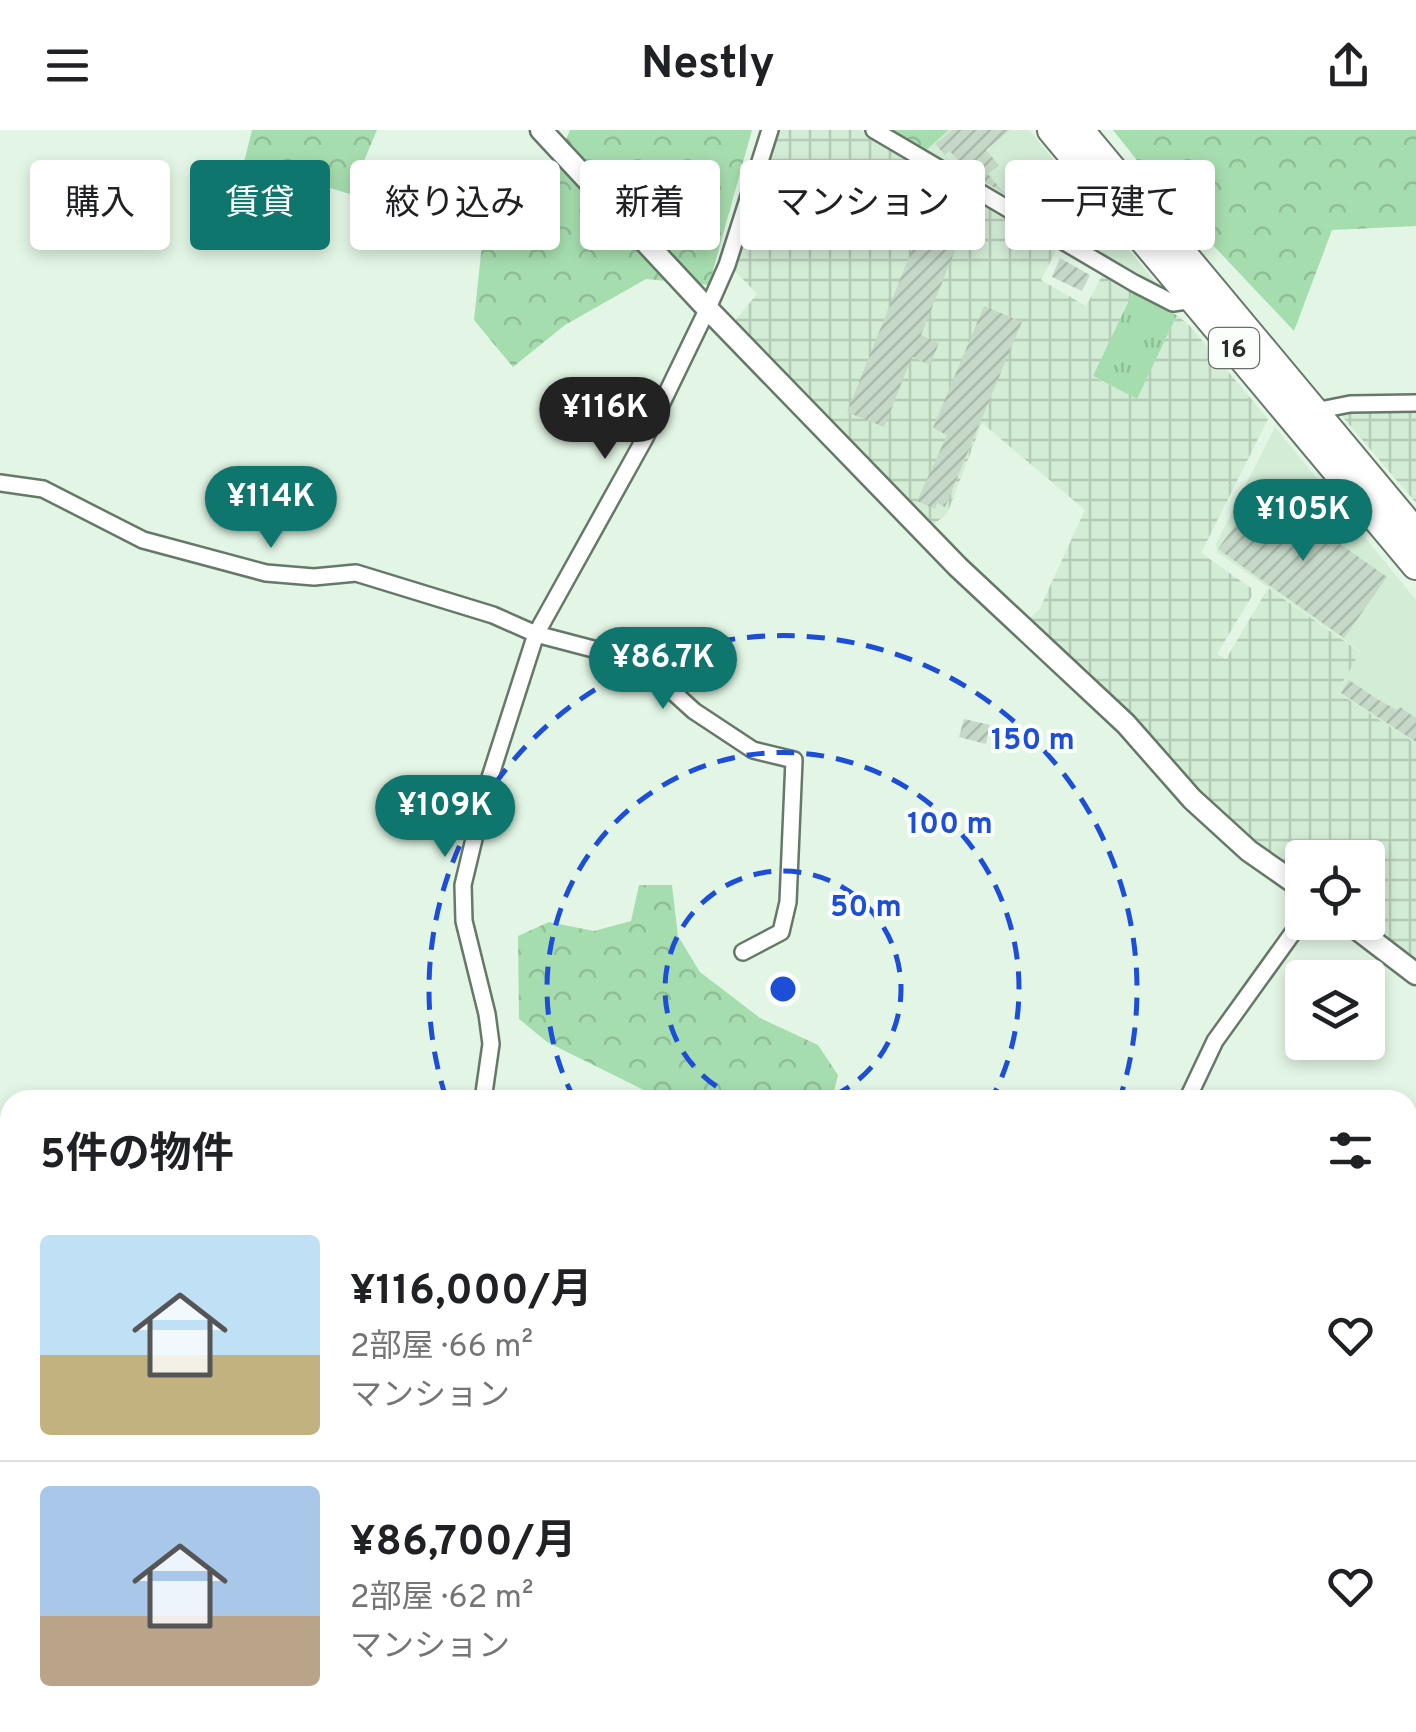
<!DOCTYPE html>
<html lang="ja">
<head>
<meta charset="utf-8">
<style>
	body { margin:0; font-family:Overpass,"Noto Sans JP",sans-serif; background:#f2f2f2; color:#202124; height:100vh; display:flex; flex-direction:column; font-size:38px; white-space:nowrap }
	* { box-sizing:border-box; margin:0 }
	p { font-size:32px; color:#757577 }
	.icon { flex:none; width:55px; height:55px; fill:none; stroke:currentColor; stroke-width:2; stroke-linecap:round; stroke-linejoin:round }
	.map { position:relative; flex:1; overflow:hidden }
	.panel { position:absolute; left:0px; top:960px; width:1418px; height:642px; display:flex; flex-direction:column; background:#fff; border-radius:30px 30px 0 0; box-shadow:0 5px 15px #0003 }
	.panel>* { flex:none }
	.hud { position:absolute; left:30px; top:30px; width:1358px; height:90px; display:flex; gap:20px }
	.tools { position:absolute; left:1285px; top:710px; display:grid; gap:20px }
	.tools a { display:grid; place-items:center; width:100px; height:100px; border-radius:10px; background:#fff; box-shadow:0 5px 15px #0003; font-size:50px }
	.price { position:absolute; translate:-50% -85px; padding:0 22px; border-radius:35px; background:#0f766e; color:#fff; font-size:32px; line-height:65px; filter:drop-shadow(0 2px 5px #0008) }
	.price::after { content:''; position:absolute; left:50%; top:60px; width:30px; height:22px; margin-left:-15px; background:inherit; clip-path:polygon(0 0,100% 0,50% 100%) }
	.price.on { background:#222; color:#fff }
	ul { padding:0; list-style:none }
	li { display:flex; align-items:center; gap:30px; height:250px; padding:0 40px }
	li+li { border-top:2px solid #e0e0e0 }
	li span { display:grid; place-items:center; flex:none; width:280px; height:200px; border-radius:10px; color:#555 }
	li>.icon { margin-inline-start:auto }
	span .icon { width:120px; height:120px; fill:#fffc; stroke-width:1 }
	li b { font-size:42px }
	h2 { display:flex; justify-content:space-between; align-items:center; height:120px; padding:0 40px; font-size:42px }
	.chip { padding:0 35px; border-radius:10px; background:#fff; box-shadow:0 5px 15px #0003; font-size:35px; line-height:90px }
	.chip.on { background:#0f766e; color:#fff }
	header { display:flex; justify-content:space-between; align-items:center; height:130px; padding:0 40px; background:#fff; font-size:45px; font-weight:700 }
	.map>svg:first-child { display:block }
	.built { fill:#d2ecd5 }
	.industrial { fill:url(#industrial-grid) }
	.grass { fill:url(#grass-tufts) }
	.forest { fill:url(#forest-crowns) }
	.building { fill:url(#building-hatch) }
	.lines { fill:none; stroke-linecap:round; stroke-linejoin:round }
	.minor-casing { stroke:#667868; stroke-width:20 }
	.tertiary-casing { stroke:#667868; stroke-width:25 }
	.trunk-casing { stroke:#667868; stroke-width:32 }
	.minor { stroke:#fff; stroke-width:15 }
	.tertiary { stroke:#fff; stroke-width:20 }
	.trunk { stroke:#fff; stroke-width:28 }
	.ring { fill:none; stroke:#1d4ed8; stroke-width:5; stroke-dasharray:18 12 }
	.labels { text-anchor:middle; stroke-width:8; stroke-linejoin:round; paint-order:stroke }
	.shield { fill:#fbfffb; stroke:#676d67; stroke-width:2.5 }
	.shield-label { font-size:25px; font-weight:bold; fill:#272f28 }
	.centre { fill:#1d4ed8; stroke:#fbfffb; stroke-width:5 }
	.ring-label { font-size:30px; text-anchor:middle; font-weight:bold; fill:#1d4ed8; stroke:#fbfffb; stroke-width:8; stroke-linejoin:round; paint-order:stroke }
</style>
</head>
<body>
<header><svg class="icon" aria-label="menu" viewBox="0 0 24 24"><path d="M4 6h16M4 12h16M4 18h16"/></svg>Nestly<svg class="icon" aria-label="share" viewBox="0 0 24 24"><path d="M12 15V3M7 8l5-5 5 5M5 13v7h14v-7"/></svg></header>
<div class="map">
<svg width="1416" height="1602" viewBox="0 0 1416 1602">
	<defs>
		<pattern id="industrial-grid" width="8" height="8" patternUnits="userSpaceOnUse" patternTransform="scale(2.5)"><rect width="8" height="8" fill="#d2ecd5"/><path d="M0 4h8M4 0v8" fill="none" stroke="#b4cbb7"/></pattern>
		<pattern id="grass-tufts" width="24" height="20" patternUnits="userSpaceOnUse" patternTransform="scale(2.5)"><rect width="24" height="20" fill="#a6ddae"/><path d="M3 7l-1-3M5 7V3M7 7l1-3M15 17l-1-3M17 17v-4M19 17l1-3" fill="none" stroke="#8fbe96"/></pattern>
		<pattern id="forest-crowns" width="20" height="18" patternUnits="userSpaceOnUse" patternTransform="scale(2.5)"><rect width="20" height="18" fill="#a6ddae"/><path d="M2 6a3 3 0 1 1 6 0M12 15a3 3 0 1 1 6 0" fill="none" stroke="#8fbe96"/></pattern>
		<pattern id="building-hatch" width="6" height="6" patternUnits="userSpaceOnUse" patternTransform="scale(2.5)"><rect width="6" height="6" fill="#c6d9c8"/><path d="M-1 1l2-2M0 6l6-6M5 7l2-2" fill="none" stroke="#aabbac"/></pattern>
	</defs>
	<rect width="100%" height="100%" fill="#e3f6e5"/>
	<path class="built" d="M949,0H1029L1162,160L1014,71L923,23Z
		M1275,297L1416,470V614L1337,562L1360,521L1217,422L1216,414Z"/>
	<path class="industrial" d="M777,0H861L1059,115L1041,150L1086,176L1104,142L1134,160L1094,247L1137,268L1177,185L1189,195L1268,289L1201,423L1251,458L1252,466L1217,524L1226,529L1268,458L1360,522L1337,562L1416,614V832L1363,793L1368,792V728H1302V748L1203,668L1028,490L1039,480L1085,380L982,293L947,384L934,394L733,193L757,164L732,138Z
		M1416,278V373L1341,285L1344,281Z"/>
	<path class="grass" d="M1134,160L1177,185L1137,269L1093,246Z"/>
	<path class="forest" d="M252,0H377L350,64L244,32Z
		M570,0H752L709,155L646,149L565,195L513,237L474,190L483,105L530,96Z
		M885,0H949L923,23Z
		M1113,0H1416V96L1332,100L1294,201L1158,57Z
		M639,755H672L678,806L700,842L760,888L818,915L838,945L832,970H664L547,912L519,889L518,806L549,792L594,801L631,791Z"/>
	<path class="building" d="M952,0H1010L986,20L999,35L988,44L1004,63L966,41L950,21L945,25L935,14Z
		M935,62L973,76L921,205L939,213L930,235L912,227L884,297L847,282Z
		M1060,128L1090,145L1082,161L1052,147Z
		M984,176L1022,192L945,377L937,373L935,379L917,371L947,305L933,298Z
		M1273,367L1387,447L1344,508L1218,419L1253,370L1265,378Z
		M1349,550L1377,569L1397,580L1400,577L1416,588V612L1341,563Z
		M964,589L990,595L986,614L959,607Z"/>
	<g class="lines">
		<defs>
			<path id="minor" d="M874,0L1134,153L1173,173L1194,170
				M1315,281L1350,274L1416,273
				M0,353L43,359L143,410L266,443L314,447L356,443L493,485L536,504L639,531L694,581L753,620L794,630L788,772L781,802L743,822
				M483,970L491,914L487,884L464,791L463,755L485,663L536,504L645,308L708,178L727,135L770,0
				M1187,970L1215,911L1302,790
				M0,1043L10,1047
				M1408,1249L1416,1257
				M1408,1529L1416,1499
				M1364,1592L1373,1602
				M128,1602L132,1592"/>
			<path id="tertiary" d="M541,0L702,173L958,437L1126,594L1192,669L1249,721L1302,758
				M1348,792L1416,844
				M1408,1139L1416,1140
				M1408,1331L1416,1321
				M0,1380L10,1378
				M1046,1602L1079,1592"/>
			<path id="trunk" d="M1052,0L1416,435
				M1079,0L1416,404"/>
		</defs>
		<use href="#minor" class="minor-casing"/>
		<use href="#tertiary" class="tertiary-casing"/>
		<use href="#trunk" class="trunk-casing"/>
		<use href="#minor" class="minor"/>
		<use href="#tertiary" class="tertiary"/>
		<use href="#trunk" class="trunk"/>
	</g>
	<g class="ring">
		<path d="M743 970A118 118 0 1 1 823 970"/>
		<path d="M575 970A236 236 0 1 1 991 970"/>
		<path d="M446 968A354 354 0 1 1 1120 968"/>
	</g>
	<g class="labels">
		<rect class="shield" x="1209" y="198" width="50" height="40" rx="8"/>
		<g class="shield-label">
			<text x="1234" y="227">16</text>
		</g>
	</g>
	<circle cx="783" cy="859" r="15" class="centre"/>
	<g class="ring-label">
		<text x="1033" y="619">150 m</text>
		<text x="950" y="703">100 m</text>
		<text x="866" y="786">50 m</text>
	</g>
</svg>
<div class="tools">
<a><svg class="icon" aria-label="locate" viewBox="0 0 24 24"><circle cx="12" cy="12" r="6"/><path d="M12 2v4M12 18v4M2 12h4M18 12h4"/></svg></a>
<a><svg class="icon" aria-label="layers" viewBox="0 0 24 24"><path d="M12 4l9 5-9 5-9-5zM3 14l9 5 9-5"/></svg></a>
</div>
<b class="price on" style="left:605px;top:332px">¥116K</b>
<b class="price" style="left:271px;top:421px">¥114K</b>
<b class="price" style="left:1303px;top:434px">¥105K</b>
<b class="price" style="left:663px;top:582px">¥86.7K</b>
<b class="price" style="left:445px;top:730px">¥109K</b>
<div class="hud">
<a class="chip">購入</a>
<a class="chip on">賃貸</a>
<a class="chip">絞り込み</a>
<a class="chip">新着</a>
<a class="chip">マンション</a>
<a class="chip">一戸建て</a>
</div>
<section class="panel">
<h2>5件の物件<svg class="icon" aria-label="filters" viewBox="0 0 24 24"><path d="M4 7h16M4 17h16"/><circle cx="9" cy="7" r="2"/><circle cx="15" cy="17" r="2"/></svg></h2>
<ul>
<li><span style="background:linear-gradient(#bfe0f5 60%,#c2b280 0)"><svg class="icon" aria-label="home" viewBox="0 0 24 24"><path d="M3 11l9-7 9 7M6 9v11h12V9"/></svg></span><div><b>¥116,000/月</b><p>2部屋 · 66 m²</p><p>マンション</p></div><svg class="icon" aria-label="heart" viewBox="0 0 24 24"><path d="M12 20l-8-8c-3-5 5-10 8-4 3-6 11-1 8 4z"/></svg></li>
<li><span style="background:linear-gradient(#a9c7e8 65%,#b9a48a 0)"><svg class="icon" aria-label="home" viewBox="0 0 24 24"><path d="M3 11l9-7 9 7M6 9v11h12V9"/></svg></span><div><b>¥86,700/月</b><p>2部屋 · 62 m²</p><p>マンション</p></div><svg class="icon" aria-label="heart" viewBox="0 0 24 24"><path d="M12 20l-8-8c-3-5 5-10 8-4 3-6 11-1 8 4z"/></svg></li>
</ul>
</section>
</div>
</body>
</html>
